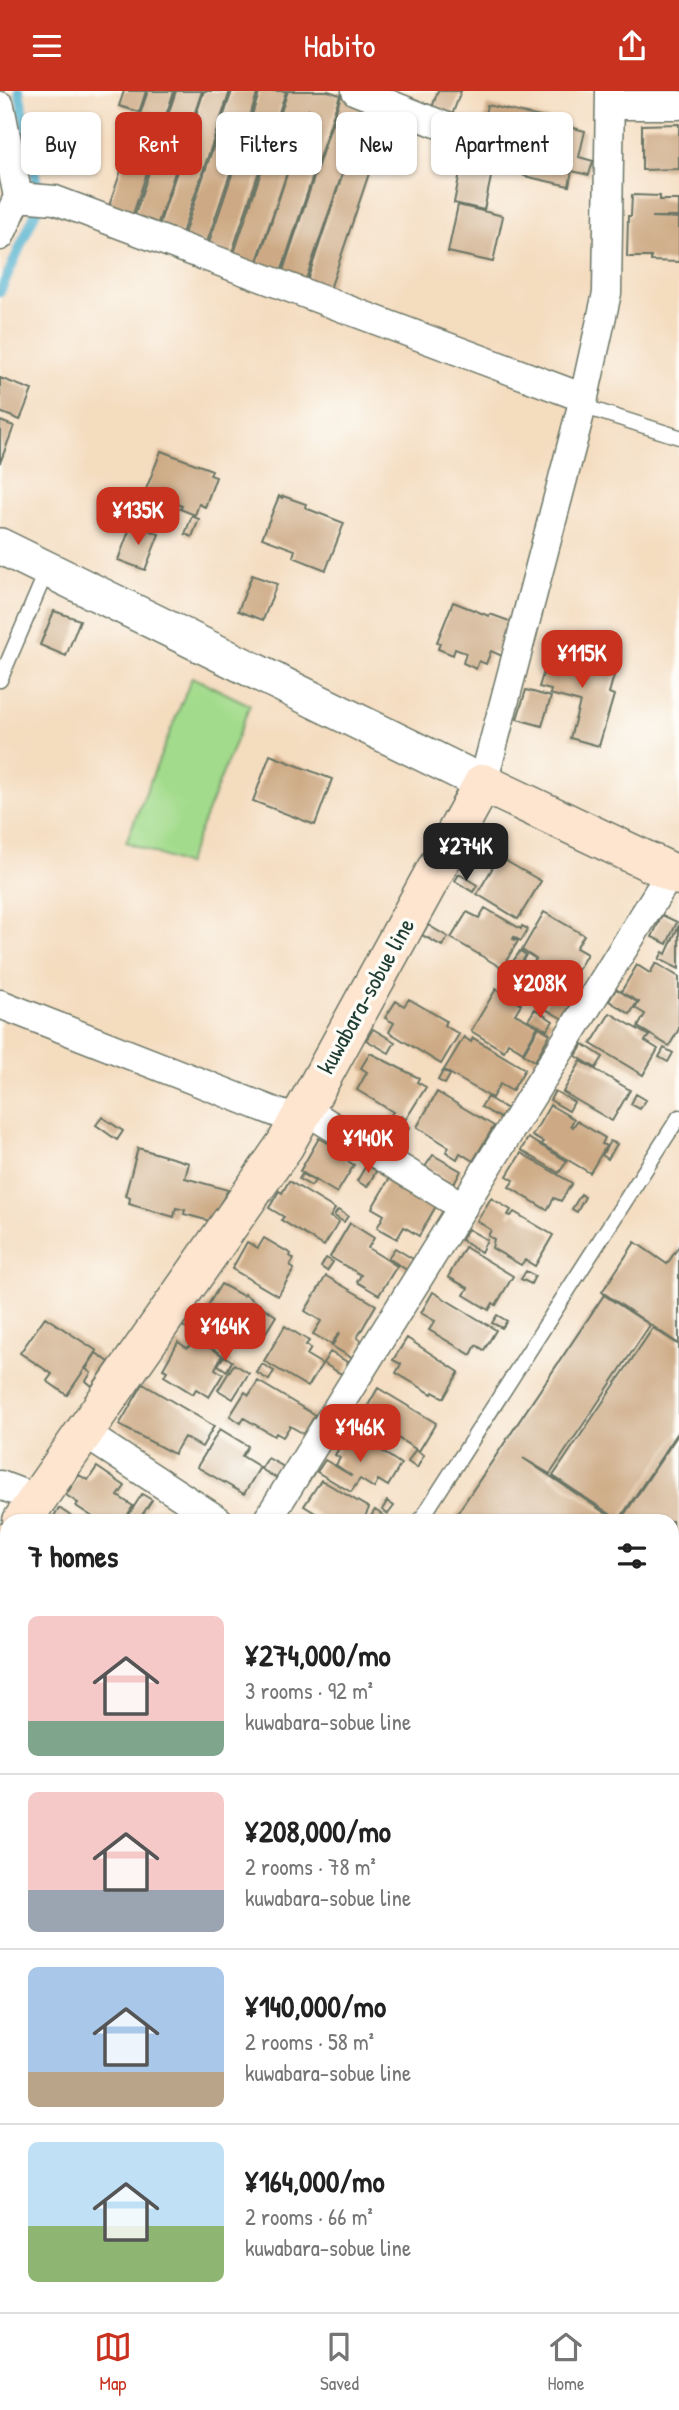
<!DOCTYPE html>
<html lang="en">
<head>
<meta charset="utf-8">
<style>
	body { margin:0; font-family:"Patrick Hand",sans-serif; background:#f2f2f2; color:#222; height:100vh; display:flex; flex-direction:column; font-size:26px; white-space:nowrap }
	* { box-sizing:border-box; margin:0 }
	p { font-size:23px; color:#767676 }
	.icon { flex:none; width:38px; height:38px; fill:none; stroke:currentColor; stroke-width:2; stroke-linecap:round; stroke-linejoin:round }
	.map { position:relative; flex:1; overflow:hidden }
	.sheet { position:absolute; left:0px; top:1423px; width:679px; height:800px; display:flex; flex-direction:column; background:#fff; border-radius:21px 21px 0 0; box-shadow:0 2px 5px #0004 }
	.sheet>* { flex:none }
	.top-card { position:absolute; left:21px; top:21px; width:637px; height:63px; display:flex; gap:14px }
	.price { position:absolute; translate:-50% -60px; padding:0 16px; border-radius:14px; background:#c8321e; color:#fff; font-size:23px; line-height:46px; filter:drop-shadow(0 2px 4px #0008) }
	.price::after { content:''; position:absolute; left:50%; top:42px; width:21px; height:16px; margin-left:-10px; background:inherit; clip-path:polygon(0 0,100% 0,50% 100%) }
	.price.active { background:#222; color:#fff }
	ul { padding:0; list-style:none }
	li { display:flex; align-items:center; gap:21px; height:175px; padding:0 28px }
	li+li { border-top:2px solid #e0e0e0 }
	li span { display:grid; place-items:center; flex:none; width:196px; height:140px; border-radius:10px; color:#555 }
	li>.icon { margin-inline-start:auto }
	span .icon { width:84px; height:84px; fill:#fffc; stroke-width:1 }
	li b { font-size:30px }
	h2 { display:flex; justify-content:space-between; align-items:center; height:84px; padding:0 28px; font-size:30px }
	.pill { padding:0 24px; border-radius:10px; background:#fff; box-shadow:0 2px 5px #0004; font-size:24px; line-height:63px }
	.pill.active { background:#c8321e; color:#fff }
	header { display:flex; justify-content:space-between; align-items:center; height:91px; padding:0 28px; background:#c8321e; color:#fff; font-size:32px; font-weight:600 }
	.tab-bar { display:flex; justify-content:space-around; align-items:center; height:98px; border-top:2px solid #e0e0e0; background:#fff; font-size:19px; color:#767676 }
	.tab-bar a { display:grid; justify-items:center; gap:4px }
	.tab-bar .active { color:#c8321e }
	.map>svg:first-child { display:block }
	.green { fill:#a3db8c; stroke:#618c60; stroke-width:2 }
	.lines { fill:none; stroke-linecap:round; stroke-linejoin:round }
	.stream { stroke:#4caecc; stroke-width:10 }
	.building { fill:#cdaa85 }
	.service-casing { stroke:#6a7565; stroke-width:17 }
	.minor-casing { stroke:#6a7565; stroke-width:31 }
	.tertiary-casing { stroke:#6a7565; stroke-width:38 }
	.secondary-casing { stroke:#6a7565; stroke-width:41 }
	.service { stroke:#fff; stroke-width:14 }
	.minor { stroke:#fff; stroke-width:28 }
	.tertiary { stroke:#fff; stroke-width:35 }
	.secondary { stroke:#fde5d0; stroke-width:38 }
	.labels { text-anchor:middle; stroke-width:7; stroke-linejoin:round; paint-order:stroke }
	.street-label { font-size:24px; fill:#1f3d34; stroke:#fdfcf7 }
</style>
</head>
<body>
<header><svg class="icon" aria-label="menu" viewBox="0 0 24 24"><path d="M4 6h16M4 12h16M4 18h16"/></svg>Habito<svg class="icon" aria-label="share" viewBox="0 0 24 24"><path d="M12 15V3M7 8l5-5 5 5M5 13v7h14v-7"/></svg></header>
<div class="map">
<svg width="679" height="2221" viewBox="0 0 679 2221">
	<rect width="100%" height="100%" fill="#fdfcf7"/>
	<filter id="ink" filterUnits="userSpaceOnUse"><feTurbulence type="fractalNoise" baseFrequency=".0143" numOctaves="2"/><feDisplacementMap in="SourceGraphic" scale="14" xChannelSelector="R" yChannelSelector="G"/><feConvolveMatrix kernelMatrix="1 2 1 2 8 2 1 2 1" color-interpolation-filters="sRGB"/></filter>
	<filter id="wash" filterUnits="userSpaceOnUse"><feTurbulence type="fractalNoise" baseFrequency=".00686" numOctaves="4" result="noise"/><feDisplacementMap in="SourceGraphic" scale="28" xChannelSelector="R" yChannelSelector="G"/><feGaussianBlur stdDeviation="1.57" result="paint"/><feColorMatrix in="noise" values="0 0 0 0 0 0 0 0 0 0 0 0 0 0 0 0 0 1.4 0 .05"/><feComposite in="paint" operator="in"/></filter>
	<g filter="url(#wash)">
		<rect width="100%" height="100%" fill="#f4dcbf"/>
		<path class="green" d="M192,586L250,614L186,774L126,751Z"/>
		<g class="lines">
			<path class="stream" d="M19,0L37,93
				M0,201L37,118"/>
		</g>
		<g id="blocks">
			<path class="building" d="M124,0H146L139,21L119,15Z
				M148,0H174L132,126L108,118Z
				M176,0H202L157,135L134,127Z
				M204,0H230L181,145L158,137Z
				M232,0H258L206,154L183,146Z
				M260,0H286L231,164L208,155Z
				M288,0H328L340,4L281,181L257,174L309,17L256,173L233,165Z
				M438,0H461L451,27L431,19Z
				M341,5L389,23L329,201L306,193L364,19L305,191L282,183Z
				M487,14L567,32L566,35L585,40L579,66L593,70L589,84L572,80L569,95L524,85L525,79L494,72L484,119L454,112L463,66L487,71L480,69L482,57L478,56Z
				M679,33V78L642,79V34Z
				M632,104L660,105V109H679V126H652L679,127V171L651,170V166H627L628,125H631Z
				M458,114L503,125L493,171L448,161Z
				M0,287L32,299L20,329L0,321Z
				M0,330L14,335L0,372Z
				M161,360L212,379L210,384L216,386L205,416L199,413L195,424L180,418L182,415L145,401Z
				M279,405L282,407L283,405L306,413L305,416L308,418L344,432L326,479L293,466L295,459L262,447Z
				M192,425L199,428L192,446L185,443Z
				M132,432L159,443L145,479L118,469Z
				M252,484L277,493L263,529L238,520Z
				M453,511L489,525L490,523L515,532L502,565L491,560L486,573L479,570L476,578L463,572L466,562L455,558L453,564L438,558L440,552L437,551Z
				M54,520L80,529L66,565L40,554Z
				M555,556L617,574L609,602L614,604L599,655L570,647L580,611L550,603L551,599L539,596L548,567L551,568Z
				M526,599L551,606L542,635L517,628Z
				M270,664L332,688L315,734L253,710Z
				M499,766L541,790L518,828L477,803Z
				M459,783L477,794L473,801L455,790Z
				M485,817L521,838L522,835L528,838L521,850L514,846L513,848L518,850L502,877L451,847L467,821L479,827Z
				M544,821L584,844L576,857L587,863L572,889L552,878L551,881L534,871L536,868L522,859Z
				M662,824L677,831L667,853L652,846Z
				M428,834L448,846L442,855L422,844Z
				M679,834V878L659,868L663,861L666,863Z
				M520,860L526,864L519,875L512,872Z
				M656,872L679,886V938L669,955L638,936L645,923L635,917L639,911L621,901L637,874L650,882Z
				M496,898L521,913L515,923L538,935L523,961L508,952L504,960L471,940Z
				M616,898L637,911L630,923L609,910Z
				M551,904L570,915L563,928L544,917Z
				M409,908L446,930L444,934L459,943L441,973L389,941L394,932L385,927L396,910L404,915Z
				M535,918L553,930L547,939L528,929Z
				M610,922L649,945L645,950L658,958L643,984L591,953Z
				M539,936L550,943L535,970L523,963Z
				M373,938L395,951L389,962L366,949Z
				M464,946L471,951L473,947L525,978L512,1000L500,993L492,1007L444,979Z
				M583,953L603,966L596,977L576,965Z
				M664,957L673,962L668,971L659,966Z
				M370,962L419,987L417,991L426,996L406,1028L401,1025L398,1029L390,1025L393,1021L357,999L367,981L361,977Z
				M581,970L630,999L612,1030L563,1001Z
				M443,980L450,984L445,993L438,989Z
				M555,1000L574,1011L569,1020L550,1009Z
				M437,1001L494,1035L473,1070L460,1062L457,1068L446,1061L449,1056L417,1036Z
				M636,1003L646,1009L640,1018L631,1013Z
				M487,1006L507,1018L500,1027L481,1016Z
				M550,1014L574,1028L571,1034L573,1036L577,1030L605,1047L602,1053L606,1055L590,1082L541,1053L543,1051L532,1045Z
				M102,1026L123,1040L117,1049L96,1034Z
				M401,1031L410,1036L398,1057L389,1052Z
				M319,1047L346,1062L343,1067L354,1074L337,1102L300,1080Z
				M528,1047L567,1070L559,1082L521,1059Z
				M610,1050L617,1053L608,1068L602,1064Z
				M138,1057L189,1072L185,1087L228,1099L210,1130L184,1123L185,1119L176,1117L174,1126L129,1113L130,1107L125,1105Z
				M521,1062L572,1092L561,1110L554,1107L547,1119L509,1096L514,1089L507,1085Z
				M433,1064L461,1080L454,1093L425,1076Z
				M368,1071L378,1077L367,1096L357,1090Z
				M302,1083L315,1090L311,1095L299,1088Z
				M389,1088L436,1115L419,1145L404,1136L397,1148L377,1137L384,1124L372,1117Z
				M289,1090L335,1118L330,1126L339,1131L324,1155L281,1129L284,1126L269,1117L279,1100L282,1102Z
				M581,1103L585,1106L577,1121L572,1118Z
				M491,1107L511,1119L508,1124L511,1125L514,1121L553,1144L535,1175L525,1169L521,1174L492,1157L494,1148L488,1145L491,1139L477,1130Z
				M338,1119L348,1125L344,1131L334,1125Z
				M350,1132L374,1147L368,1157L397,1175L379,1204L357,1191L361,1184L330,1166Z
				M468,1138L487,1149L481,1161L461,1149Z
				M264,1147L291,1163L290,1165L294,1168L290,1175L294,1178L278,1205L232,1178L247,1151L258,1157Z
				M635,1151L667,1173L679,1155V1253L602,1201Z
				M465,1156L513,1185L496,1214L493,1212L489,1219L464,1204L468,1197L448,1186Z
				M395,1157L413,1168L407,1179L388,1167Z
				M326,1167L333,1171L327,1180L321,1176Z
				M526,1180L535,1185L531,1193L521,1188Z
				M326,1185L376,1214L357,1247L362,1250L352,1267L332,1255L340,1241L331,1253L313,1243L321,1230L305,1220Z
				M221,1193L243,1205L244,1203L276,1225L260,1251L248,1244L244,1251L208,1229L211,1223L205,1219Z
				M433,1201L496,1239L484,1259L476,1254L471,1264L429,1239L435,1230L421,1222Z
				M604,1204L650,1234L550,1383L523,1367L617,1430H452Z
				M497,1224L507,1230L502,1237L492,1232Z
				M186,1225L206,1237L201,1246L181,1234Z
				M45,1226L97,1260L67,1304L47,1290L52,1283L20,1262Z
				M285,1235L309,1250L306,1254L311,1257L307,1264L322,1273L308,1296L264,1270Z
				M653,1237L679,1254V1340L619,1429L553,1385Z
				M407,1247L459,1281L444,1307L433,1301L432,1303L396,1282L401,1273L393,1269Z
				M196,1249L222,1264L215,1278L223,1283L209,1306L196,1298L193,1303L164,1285L167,1280L163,1278L178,1251L187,1257Z
				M330,1261L349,1272L343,1284L323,1272Z
				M96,1262L109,1271L92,1295L86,1290L91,1282L86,1278Z
				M224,1265L232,1270L227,1280L218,1274Z
				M234,1273L249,1282L233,1308L218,1299Z
				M262,1273L274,1280L269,1289L257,1282Z
				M258,1290L315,1324L304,1343L290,1335L283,1346L276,1342L274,1345L244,1327L241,1332L230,1325L245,1301L249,1304Z
				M143,1293L214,1335L202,1356L184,1346L174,1363L119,1334Z
				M378,1297L436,1332L419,1360L362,1325Z
				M220,1338L248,1355L242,1365L260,1376L244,1403L197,1376Z
				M350,1339L401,1373L388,1395L378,1389L374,1397L360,1388L351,1401L317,1381L325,1369L352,1385L336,1374L340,1367L335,1364Z
				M679,1342V1546L672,1541V1430H620Z
				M415,1359L424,1364L417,1377L408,1371Z
				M268,1367L284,1376L278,1388L261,1378Z
				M97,1376L125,1395L118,1405L133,1415L124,1430H99L76,1415L78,1412L66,1404L79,1384L88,1389Z
				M321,1389L369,1417L363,1430L317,1429L320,1425L304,1415Z
				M142,1403L152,1409L138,1430H135L128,1425Z
				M387,1410L394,1415L388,1423L382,1419Z
				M59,1417L78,1430H51Z
				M375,1419L386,1426L383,1430H368Z
				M5,1518L7,1519V1563L0,1559V1525Z
				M672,1570L679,1575V1709L672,1719Z
				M0,1583L7,1587V1602L0,1613Z
				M7,1614V1647L0,1643V1636L7,1627L1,1623Z
				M0,1668L7,1672V1721L0,1717Z
				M679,1713V1850L672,1860V1723Z
				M7,1799V1839L0,1835V1811Z
				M0,1844L7,1848V1876L0,1872Z
				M679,1852V1929L672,1925V1862Z
				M7,1931V1983L2,1979L5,1973L0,1970V1943Z
				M0,2003L7,2007V2013L0,2025Z
				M679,2007V2054L672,2063V2016Z
				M7,2019V2059L0,2054V2031Z
				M7,2146V2172L0,2184V2150L3,2152Z
				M672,2195L675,2197L673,2201L679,2204V2221H657L660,2216H672Z
				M27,2216H49L46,2221H37Z
				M63,2216H112L108,2221H60Z
				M198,2216H230L226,2221H207Z
				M262,2216H296L293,2221H271Z
				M303,2216H341L350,2221H300Z
				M419,2216H473L482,2221H416Z
				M566,2216H586L583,2221H563Z
				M611,2216H642L639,2221H608Z"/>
		</g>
	</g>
	<g filter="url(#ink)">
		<use href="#blocks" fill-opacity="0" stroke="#6a7565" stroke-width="2"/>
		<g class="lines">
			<defs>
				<path id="service" d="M582,315L679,346
					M0,589L47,479
					M420,1430L679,1026
					M672,2157L679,2162"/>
				<path id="minor" d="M356,0L454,39
					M610,14H679
					M0,15L18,106L0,145
					M18,106L55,109L584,307
					M483,692L582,315L607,202L610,0
					M0,913L298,1030
					M304,1018L463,1116
					M84,1342L219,1430
					M0,1394L37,1408
					M267,1430L671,781
					M0,1777L7,1766
					M0,1897L7,1901
					M0,2115L7,2120
					M165,2216L174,2221
					M516,2216L525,2221
					M388,2221L392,2216"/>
				<path id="tertiary" d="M0,455L483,692"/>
				<path id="secondary" d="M22,1430L285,1054L483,692L679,785
					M0,1461L7,1451"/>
			</defs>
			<use href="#service" class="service-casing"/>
			<use href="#minor" class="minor-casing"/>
			<use href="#tertiary" class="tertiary-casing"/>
			<use href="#secondary" class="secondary-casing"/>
			<use href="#service" class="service"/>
			<use href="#minor" class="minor"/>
			<use href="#tertiary" class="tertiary"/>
			<use href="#secondary" class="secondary"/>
		</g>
	</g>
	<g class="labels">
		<g class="street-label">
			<text transform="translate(366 905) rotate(-61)" y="8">kuwabara-sobue line</text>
		</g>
	</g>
</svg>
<b class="price" style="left:138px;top:456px">¥135K</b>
<b class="price" style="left:582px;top:599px">¥115K</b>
<b class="price active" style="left:466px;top:792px">¥274K</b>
<b class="price" style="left:540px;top:929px">¥208K</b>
<b class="price" style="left:368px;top:1084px">¥140K</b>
<b class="price" style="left:225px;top:1272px">¥164K</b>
<b class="price" style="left:360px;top:1373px">¥146K</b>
<div class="top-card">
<a class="pill">Buy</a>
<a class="pill active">Rent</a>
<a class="pill">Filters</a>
<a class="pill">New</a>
<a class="pill">Apartment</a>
</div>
<section class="sheet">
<h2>7 homes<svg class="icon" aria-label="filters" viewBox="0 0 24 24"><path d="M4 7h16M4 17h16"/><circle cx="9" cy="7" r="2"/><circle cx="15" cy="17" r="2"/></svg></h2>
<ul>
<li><span style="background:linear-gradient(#f6c9c9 75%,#7fa58c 0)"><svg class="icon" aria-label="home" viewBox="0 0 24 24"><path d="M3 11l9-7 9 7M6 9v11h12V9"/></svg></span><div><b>¥274,000/mo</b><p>3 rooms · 92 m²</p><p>kuwabara-sobue line</p></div></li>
<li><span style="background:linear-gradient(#f6c9c9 70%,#9aa5b1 0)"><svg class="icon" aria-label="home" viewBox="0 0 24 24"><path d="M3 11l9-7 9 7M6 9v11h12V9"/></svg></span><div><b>¥208,000/mo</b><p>2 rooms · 78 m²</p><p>kuwabara-sobue line</p></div></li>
<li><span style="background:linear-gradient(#a9c7e8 75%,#b9a48a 0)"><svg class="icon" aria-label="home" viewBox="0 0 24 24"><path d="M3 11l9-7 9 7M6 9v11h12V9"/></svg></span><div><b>¥140,000/mo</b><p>2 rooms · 58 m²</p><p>kuwabara-sobue line</p></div></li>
<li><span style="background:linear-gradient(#bfe0f5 60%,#8fb573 0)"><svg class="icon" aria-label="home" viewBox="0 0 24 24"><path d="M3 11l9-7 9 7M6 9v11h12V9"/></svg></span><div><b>¥164,000/mo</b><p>2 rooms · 66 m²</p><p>kuwabara-sobue line</p></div></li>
</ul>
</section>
</div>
<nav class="tab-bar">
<a class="active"><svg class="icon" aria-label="map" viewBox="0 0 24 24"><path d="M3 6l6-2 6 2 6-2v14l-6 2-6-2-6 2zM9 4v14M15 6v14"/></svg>Map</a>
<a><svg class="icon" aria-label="saved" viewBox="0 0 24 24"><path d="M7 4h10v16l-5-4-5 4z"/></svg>Saved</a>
<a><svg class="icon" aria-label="home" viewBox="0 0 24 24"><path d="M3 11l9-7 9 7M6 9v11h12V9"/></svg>Home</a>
</nav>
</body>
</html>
